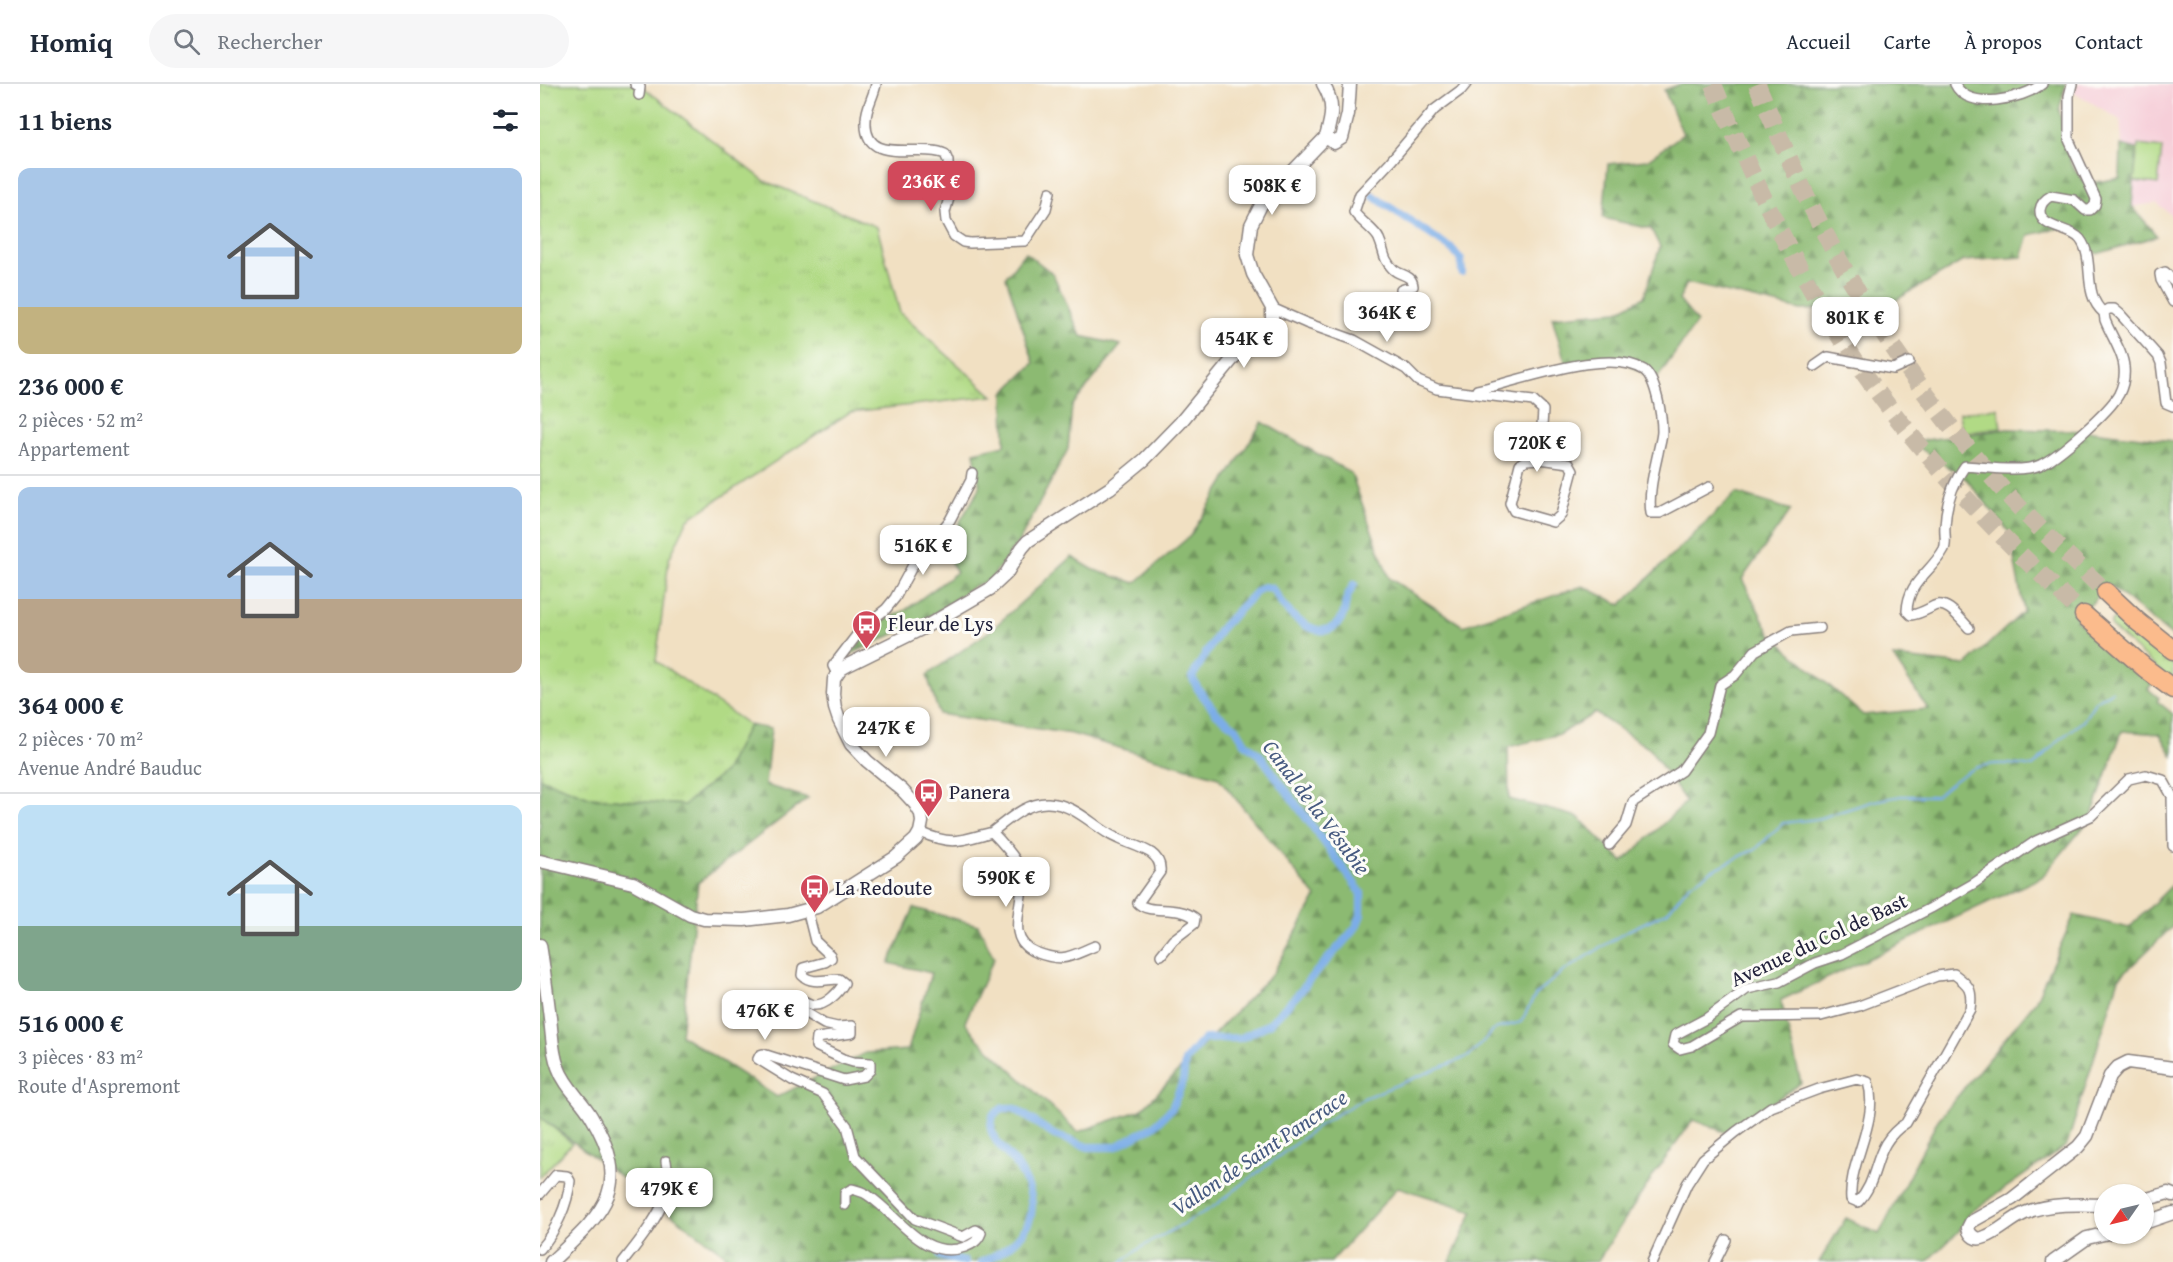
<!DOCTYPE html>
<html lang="fr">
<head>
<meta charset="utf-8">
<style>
	body { margin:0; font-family:"Gentium Book Plus",serif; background:#f6f6f7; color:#1f2937; height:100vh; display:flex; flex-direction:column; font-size:22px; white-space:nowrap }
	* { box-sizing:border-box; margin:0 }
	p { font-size:20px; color:#747a83 }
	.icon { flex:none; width:33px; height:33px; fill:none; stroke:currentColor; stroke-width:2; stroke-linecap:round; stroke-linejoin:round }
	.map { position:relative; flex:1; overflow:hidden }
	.sheet { display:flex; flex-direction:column; background:#fff; width:540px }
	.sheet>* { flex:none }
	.needle { width:39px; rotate:236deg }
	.tools { position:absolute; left:1554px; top:1100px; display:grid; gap:12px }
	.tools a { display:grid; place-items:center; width:60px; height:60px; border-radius:50%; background:#fff; box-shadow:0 2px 4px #0004; font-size:30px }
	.price { position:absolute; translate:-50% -51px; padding:0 14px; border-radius:12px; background:#fff; color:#222; font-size:20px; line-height:39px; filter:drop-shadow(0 2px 3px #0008) }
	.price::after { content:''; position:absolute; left:50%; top:36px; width:18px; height:14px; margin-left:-9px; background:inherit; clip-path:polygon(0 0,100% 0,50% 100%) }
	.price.current { background:#d1495b; color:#fff }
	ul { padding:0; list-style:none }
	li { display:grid; align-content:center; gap:12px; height:318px; padding:0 18px }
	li+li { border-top:2px solid #e0e1e3 }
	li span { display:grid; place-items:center; height:186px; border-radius:12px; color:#555 }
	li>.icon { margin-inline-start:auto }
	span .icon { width:108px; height:108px; fill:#fffc; stroke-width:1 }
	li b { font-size:26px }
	h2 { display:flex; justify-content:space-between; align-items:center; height:72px; padding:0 18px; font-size:26px }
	header { display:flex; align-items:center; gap:36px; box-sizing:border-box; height:84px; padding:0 30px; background:#fff; border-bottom:2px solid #e0e1e3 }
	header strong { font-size:28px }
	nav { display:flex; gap:33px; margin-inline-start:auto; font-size:21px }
	.search { width:420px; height:54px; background:#f6f6f7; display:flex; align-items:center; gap:15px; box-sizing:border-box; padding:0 21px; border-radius:33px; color:#747a83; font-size:22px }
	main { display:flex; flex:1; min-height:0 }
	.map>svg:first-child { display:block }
	.built { fill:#f6cfd9 }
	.grass { fill:url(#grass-tufts); stroke:#6a7e60; stroke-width:1.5 }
	.forest { fill:url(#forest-firs); stroke:#576e56; stroke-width:1.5; fill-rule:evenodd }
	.pitch { fill:#b1da85; stroke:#6a7e60; stroke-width:1.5 }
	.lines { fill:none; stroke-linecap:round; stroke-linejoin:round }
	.stream { stroke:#7bade7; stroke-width:2 }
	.canal { stroke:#7bade7; stroke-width:8 }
	.motorway-tunnel { stroke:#c8baa7; stroke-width:18; stroke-dasharray:18 9; stroke-linecap:butt }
	.minor-casing { stroke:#8a817e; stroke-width:12 }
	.tertiary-casing { stroke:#8a817e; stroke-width:15 }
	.motorway-casing { stroke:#8a817e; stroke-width:21 }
	.minor { stroke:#fff; stroke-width:9 }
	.tertiary { stroke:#fff; stroke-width:12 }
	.motorway { stroke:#fbbb8c; stroke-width:18 }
	.labels { text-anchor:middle; stroke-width:6; stroke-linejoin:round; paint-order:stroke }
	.poi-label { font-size:21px; fill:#22223b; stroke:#fdfcf7; text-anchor:start }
	.street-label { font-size:21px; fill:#22223b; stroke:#fdfcf7 }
	.water-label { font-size:22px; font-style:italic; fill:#465a80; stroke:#fdfcf7 }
</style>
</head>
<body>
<header>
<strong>Homiq</strong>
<div class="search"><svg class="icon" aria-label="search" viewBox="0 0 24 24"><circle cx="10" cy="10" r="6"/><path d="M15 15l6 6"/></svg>Rechercher</div>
<nav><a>Accueil</a><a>Carte</a><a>À propos</a><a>Contact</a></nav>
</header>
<main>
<section class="sheet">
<h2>11 biens<svg class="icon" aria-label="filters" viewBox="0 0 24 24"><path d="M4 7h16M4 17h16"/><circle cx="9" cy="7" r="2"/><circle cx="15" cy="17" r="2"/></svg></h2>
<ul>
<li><span style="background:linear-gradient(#a9c7e8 75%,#c2b280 0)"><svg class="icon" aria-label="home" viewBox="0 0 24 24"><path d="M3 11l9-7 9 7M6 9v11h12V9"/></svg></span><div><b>236 000 €</b><p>2 pièces · 52 m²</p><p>Appartement</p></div></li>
<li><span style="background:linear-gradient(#a9c7e8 60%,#b9a48a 0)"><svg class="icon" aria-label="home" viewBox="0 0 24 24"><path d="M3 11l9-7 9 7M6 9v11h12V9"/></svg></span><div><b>364 000 €</b><p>2 pièces · 70 m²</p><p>Avenue André Bauduc</p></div></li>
<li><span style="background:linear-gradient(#bfe0f5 65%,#7fa58c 0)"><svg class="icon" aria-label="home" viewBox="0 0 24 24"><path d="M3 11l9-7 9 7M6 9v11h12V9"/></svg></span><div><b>516 000 €</b><p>3 pièces · 83 m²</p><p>Route d'Aspremont</p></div></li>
</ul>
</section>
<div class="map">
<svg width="1633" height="1178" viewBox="0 0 1633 1178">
	<defs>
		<pattern id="grass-tufts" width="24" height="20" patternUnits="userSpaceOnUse" patternTransform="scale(1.5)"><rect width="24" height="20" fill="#b1da85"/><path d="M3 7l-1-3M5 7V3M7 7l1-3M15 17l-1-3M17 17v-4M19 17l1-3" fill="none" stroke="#98bb74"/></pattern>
		<pattern id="forest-firs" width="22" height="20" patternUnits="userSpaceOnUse" patternTransform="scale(1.5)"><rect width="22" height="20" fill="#8cba72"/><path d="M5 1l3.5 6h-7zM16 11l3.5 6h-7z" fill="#72975f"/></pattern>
	</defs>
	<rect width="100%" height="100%" fill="#fdfcf7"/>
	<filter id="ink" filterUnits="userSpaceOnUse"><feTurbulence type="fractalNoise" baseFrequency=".0167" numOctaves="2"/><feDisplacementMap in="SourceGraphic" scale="12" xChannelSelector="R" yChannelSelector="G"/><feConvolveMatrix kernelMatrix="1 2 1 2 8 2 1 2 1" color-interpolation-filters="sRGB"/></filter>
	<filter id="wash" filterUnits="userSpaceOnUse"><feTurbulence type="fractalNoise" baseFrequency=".008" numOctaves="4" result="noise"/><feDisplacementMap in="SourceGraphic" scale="24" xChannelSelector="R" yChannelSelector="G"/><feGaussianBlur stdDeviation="1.35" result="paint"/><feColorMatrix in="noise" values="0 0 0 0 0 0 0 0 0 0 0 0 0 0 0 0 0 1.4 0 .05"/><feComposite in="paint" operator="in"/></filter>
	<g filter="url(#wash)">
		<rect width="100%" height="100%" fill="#f1e0c2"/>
		<path class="built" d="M1538,0H1633V131H1631L1617,119L1584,124V81L1580,36L1534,8Z"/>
		<path class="grass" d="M0,0H99L225,97L337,143L360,229L453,312L310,328L148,435L129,475L116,577L209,641L184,688L144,721L49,713L0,694Z
			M1575,534L1583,535L1633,576V596L1623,590L1571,543V538Z
			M0,1033L32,1059L0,1093Z"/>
		<path class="forest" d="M1141,0H1526L1519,26L1531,81L1546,100L1580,94L1581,61L1597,65L1592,122L1617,152L1557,170L1528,142L1489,151L1482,173L1423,177L1344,223L1261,226L1147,199L1139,216L1157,238L1116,296L1074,272L1026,281L1012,233L1078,227L1104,213L1120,163L1111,145L1063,134L1068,80L1107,76L1143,50L1124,6Z
			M485,168L513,190L541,252L581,261L532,322L528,365L481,454L450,496L434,502L386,535L309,571L332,541L364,527L417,488L403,466L440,404L434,368L465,361L464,309L494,279L466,193Z
			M722,338L811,389L849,494L923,542L1043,502L1081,521L1196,409L1251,426L1202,495L1231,551L1323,631L1388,625L1353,573L1426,581L1484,527L1469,448L1427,396L1371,358L1467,345L1552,347L1633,357V553L1569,501L1536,536L1612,600L1608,605L1619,614L1617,617L1633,630V672L1620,650L1582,647L1551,734L1502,793L1241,916L1261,999L1187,1049L1153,1036L1115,1089L1057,1178H910L933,1127L858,1103L791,1178H181L186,1171L0,1033V694L49,713L144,721L184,688L209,641L231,645L225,701L268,714L158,799L141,951L237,1013L325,969L368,966L391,889L349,879L374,824L438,841L454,874L425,938L438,955L538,1048L601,1026L733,889L776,813L678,693L532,650L399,630L387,591L451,546L532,473L554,486L595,499L650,452ZM1055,629L1110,665L1146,718L1083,778L1038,733L969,715L968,663L1020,650Z
			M1633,800V842L1579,894L1527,1061L1430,1129L1419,1147L1387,1178H1279L1306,1134L1339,1150L1398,1036L1495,918L1534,831L1589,844Z"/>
		<path class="pitch" d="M1598,61L1622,64L1618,100L1594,97Z
			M1458,324L1461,344L1422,349L1419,329Z"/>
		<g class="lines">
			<path class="stream" d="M582,1178L600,1164L673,1123L778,1042L824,1014L929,972L955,945L981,938L996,910L1021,889L1087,847L1127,828L1149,801L1171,787L1217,764L1243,739L1277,735L1334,717L1361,712H1396C1432,680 1445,675 1493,683L1518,657L1543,637L1555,618L1572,607"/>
			<path class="canal" d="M833,112L912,165L921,176L922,188
				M400,1172L425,1178
				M442,1178C486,1158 508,1129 478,1083C470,1072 454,1059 451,1045C451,1041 452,1035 453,1031L463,1024H474L514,1051L548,1063H575L614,1042L632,1024L643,997L645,977L660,959L665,955L701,954L729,940L761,907L768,897L806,855L816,843L821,831V809L817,803L720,671L705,659L696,644L677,630L658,605L652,593L681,544L717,507L723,503L731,504C737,509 739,517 744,523C760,541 789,561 803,531C805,527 805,522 806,517C807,512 811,506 814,500"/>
		</g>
	</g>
	<g filter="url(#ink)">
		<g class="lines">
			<path class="motorway-tunnel" d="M1173,0C1222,119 1281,239 1362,340C1417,409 1479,471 1544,531
				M1217,0C1243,63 1271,126 1304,185C1348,261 1400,333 1457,399C1491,438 1530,473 1566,508"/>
			<defs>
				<path id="minor" d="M95,0L100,3L99,11
					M336,0C334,12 326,23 326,36C323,84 381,58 405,70L408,77L409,114L405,128L406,137L414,152L423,158L430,159L485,157L506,125L510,108
					M1415,0C1428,28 1483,15 1502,0
					M1532,0L1529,12V56L1556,115L1555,121L1550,126H1545L1534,116L1511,112C1505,115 1501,119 1500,126C1499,145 1530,143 1540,155C1556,175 1541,210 1564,229
					M1633,197L1625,188L1620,190L1621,196L1633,218
					M861,206L873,202C872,190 860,192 853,185C842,174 845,168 839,155C836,147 820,137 814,128L820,110L850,78L894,26L921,6L926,0
					M732,224L766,239L814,256L866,285L878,297L897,305L993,317L1003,326L1000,375L986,376L980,380L970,419L974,427L1013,438L1021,431L1033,386L1029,379L1000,375
					M1275,282L1288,273L1353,285L1369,278
					M937,306C978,298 1068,262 1104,286C1116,295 1122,332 1122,347C1122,354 1119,362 1118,369C1114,387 1108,411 1111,429H1120L1169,403
					M1429,544C1420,535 1407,516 1394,522C1386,526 1380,530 1371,531L1367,527C1368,497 1391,489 1404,465C1407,459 1404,449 1405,442C1406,420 1412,400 1425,382C1445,383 1482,389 1500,381C1518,373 1570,327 1579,310C1583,302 1585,292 1584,283C1583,268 1570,250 1565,236L1564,229L1568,225H1574L1580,230L1618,272L1621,279L1626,319L1633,322
					M297,590L293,582L323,543L346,525L355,514L373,481L410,436L431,396L432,389
					M380,748C412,762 420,757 452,748C460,756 476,774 480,784C490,811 460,854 495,868C524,879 528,873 555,862
					M452,748C468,736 487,718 508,719C533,720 549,738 569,750C582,758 598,761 611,769C618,774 621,780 620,788L598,819C609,831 637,820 655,834L654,840L633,856L621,871
					M1069,761L1086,741L1093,718L1141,687L1168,649L1180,601L1195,591L1215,567L1251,547L1280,544
					M267,825L275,857L290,871L291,874L285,878L263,884L262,891C272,901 286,895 299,895L304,899C299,908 286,922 274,921C268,920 262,916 256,914L251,916L252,921L284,940L297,943L312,942V949L277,954L276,962L303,975L313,978L330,979V986L324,992L304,996L223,970L220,971L218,975L252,996L283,1010L307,1042L315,1072L375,1135L423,1153L436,1146L441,1149C438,1157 433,1160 425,1163C384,1178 358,1131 329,1112C325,1108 318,1107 312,1105L305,1109V1121
					M0,1110L16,1091L27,1092L30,1097C28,1121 15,1148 0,1165
					M83,1178C98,1159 126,1125 128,1101C129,1093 127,1085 126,1077
					M1112,1178L1147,1100L1163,1075L1196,1048L1231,1023L1279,1005L1317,995L1328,998C1340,1037 1308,1079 1311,1115L1318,1118C1342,1093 1331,1061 1366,1039L1430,925C1433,905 1429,901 1414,890L1397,892L1319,922L1281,932L1201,933L1152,962L1140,965L1133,960L1135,951L1167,934L1207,905L1239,898L1275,879L1302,870L1391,824L1433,800L1496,757L1551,732L1589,695L1606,691L1623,696L1632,712L1633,762
					M1175,1178L1186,1156"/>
				<path id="tertiary" d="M783,0C795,20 792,32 786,53
					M786,53L794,59L802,54L808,30L810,0
					M0,777L93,799L150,831L164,835L204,836L248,831L277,823L356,773L376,755L380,748L382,738L381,730L375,720L362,706L327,677L311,660L299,636L295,624L293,610L294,595L301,585L308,581L385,543L450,505L466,490L482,464L488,457L570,404L604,376L640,339L700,266L729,244L732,237V224L713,190L707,171L711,141L721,121L730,111L786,53
					M0,861C4,885 7,909 10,934C12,950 12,968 18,983C25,1003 41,1015 51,1032C94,1104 64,1128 11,1178
					M1604,1116L1628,1109L1633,1111
					M1564,1121C1540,1120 1508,1119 1485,1129C1471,1135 1459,1148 1445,1153C1436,1157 1430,1152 1428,1144L1431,1138L1472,1115L1538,1063L1547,1052L1570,992L1578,983L1588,978L1633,984
					M1604,1139L1633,1129
					M1513,1178L1547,1154L1568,1149"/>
				<path id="motorway" d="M1566,508L1597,537L1633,566
					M1544,531L1605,584L1633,605"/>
			</defs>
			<use href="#minor" class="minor-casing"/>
			<use href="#tertiary" class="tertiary-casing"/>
			<use href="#motorway" class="motorway-casing"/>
			<use href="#minor" class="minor"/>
			<use href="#tertiary" class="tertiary"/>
			<use href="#motorway" class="motorway"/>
		</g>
	</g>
	<defs>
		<symbol id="bus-pin" viewBox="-11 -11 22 30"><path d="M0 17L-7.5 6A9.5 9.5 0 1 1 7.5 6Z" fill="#d1495b" stroke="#fdfcf7"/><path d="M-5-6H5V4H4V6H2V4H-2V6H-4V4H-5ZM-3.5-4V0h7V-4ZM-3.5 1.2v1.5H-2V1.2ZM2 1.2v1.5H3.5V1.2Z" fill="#fff"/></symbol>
	</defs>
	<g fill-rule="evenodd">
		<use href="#bus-pin" x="310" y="524" width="33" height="45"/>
		<use href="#bus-pin" x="372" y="692" width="33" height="45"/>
		<use href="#bus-pin" x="258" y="788" width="33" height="45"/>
	</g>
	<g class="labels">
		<g class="poi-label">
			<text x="348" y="547">Fleur de Lys</text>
			<text x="409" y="715">Panera</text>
			<text x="295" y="811">La Redoute</text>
		</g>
		<g class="street-label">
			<text transform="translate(1279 856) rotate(-25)" y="7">Avenue du Col de Bast</text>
		</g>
		<g class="water-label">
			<text transform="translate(777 723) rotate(53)" y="8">Canal de la Vésubie</text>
			<text transform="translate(719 1068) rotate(-34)" y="8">Vallon de Saint Pancrace</text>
		</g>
	</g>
</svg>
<div class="tools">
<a><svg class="needle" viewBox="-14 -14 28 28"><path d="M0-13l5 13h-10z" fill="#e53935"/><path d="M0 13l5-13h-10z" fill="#747a83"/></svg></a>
</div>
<b class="price current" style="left:391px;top:128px">236K €</b>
<b class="price" style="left:732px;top:132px">508K €</b>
<b class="price" style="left:847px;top:259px">364K €</b>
<b class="price" style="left:1315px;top:264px">801K €</b>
<b class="price" style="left:704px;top:285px">454K €</b>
<b class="price" style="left:997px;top:389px">720K €</b>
<b class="price" style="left:383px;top:492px">516K €</b>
<b class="price" style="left:346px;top:674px">247K €</b>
<b class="price" style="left:466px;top:824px">590K €</b>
<b class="price" style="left:225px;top:957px">476K €</b>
<b class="price" style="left:129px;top:1135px">479K €</b>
</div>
</main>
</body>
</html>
